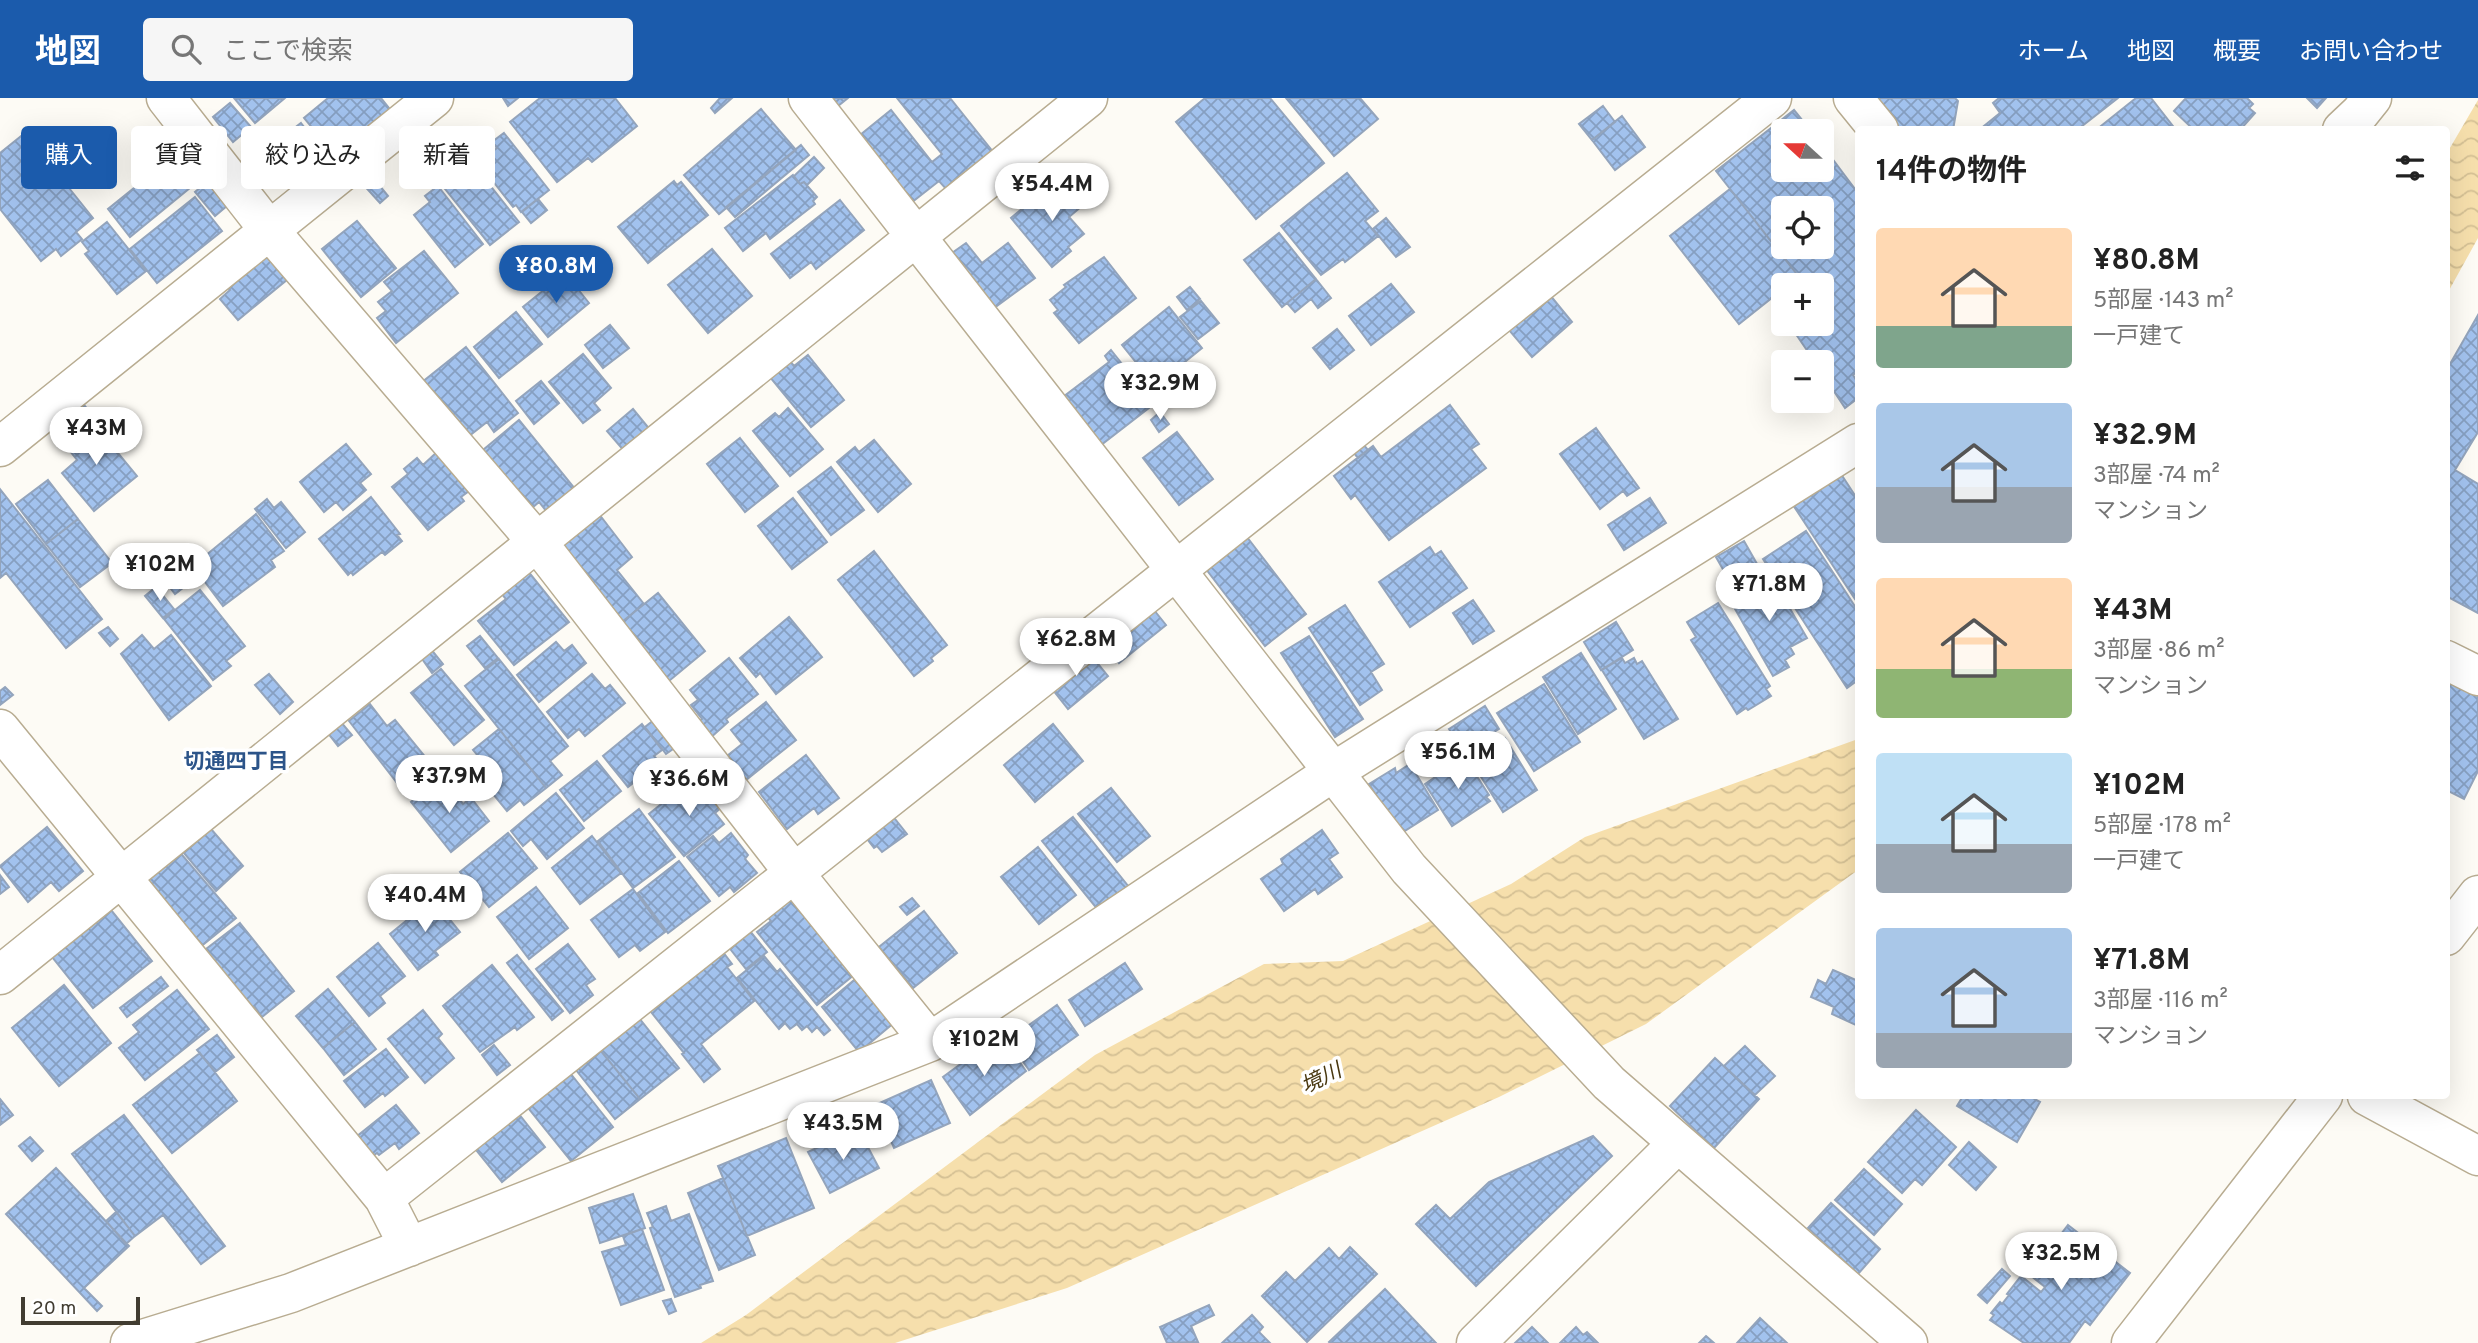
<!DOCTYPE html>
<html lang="ja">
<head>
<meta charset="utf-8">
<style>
	body { margin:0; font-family:Overpass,"Noto Sans JP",sans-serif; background:#f6f6f6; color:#222; height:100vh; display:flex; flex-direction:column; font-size:26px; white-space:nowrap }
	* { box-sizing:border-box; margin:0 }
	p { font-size:23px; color:#767676 }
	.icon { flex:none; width:38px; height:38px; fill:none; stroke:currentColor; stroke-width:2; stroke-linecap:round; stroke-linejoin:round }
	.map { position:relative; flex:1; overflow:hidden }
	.panel { position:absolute; left:1855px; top:28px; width:595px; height:973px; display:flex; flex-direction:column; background:#fff; border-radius:7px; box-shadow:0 7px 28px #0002 }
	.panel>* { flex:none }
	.top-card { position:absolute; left:21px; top:28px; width:665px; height:63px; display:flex; gap:14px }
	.needle { width:46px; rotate:291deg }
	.controls { position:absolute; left:1771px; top:21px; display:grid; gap:14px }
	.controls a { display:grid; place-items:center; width:63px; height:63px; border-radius:7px; background:#fff; box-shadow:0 7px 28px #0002; font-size:35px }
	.scale { position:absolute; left:21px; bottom:18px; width:119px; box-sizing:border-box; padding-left:7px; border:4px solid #413c31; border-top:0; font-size:19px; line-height:24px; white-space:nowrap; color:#413c31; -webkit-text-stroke:5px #fff; paint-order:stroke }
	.price { position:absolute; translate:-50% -60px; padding:0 16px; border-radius:24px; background:#fff; color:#222; font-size:23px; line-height:46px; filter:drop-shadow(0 2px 4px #0008) }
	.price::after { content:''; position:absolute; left:50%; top:42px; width:21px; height:16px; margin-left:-10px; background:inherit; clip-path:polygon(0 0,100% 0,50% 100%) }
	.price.current { background:#1b5bac; color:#fff }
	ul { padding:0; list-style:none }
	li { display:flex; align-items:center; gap:21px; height:175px; padding:0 21px }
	li span { display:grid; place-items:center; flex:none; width:196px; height:140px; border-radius:7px; color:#555 }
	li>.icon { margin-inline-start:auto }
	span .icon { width:84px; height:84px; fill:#fffc; stroke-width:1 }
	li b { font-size:30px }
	h2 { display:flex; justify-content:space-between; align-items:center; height:84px; padding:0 21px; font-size:30px }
	.tag { padding:0 24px; border-radius:7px; background:#fff; box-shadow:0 7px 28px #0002; font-size:24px; line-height:63px }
	.tag.current { background:#1b5bac; color:#fff }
	header { display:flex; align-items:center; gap:42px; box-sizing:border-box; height:98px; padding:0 35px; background:#1b5bac; color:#fff }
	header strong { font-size:33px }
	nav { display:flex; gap:38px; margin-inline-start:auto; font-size:24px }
	.search { width:490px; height:63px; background:#f6f6f6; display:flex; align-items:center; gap:18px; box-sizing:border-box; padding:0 24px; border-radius:7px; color:#767676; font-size:26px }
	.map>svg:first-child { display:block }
	.water { fill:url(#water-waves) }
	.building { fill:url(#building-cross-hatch); stroke:#93a4bc; stroke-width:2; fill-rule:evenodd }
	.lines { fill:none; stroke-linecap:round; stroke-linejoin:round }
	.minor-casing { stroke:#b8ac91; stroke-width:41 }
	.minor { stroke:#fff; stroke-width:38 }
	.labels { text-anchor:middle; stroke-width:7; stroke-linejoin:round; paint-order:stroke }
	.neighbourhood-label { font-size:21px; font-weight:bold; fill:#2c5489; stroke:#fff }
	.water-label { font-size:21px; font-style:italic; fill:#493810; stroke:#fff }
</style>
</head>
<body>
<header>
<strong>地図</strong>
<div class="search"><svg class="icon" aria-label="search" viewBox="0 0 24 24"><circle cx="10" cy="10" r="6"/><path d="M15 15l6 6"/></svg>ここで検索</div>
<nav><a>ホーム</a><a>地図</a><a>概要</a><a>お問い合わせ</a></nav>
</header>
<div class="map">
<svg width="2478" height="1245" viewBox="0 0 2478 1245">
	<defs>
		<pattern id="water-waves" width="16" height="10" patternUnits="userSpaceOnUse" patternTransform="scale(1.75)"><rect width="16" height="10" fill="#f6dfac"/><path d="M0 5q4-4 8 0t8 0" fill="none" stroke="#d4c094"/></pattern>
		<pattern id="building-cross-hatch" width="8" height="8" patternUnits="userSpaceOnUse" patternTransform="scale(1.75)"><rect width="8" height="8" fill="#a2c2ee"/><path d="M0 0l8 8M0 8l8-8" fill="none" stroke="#869fc1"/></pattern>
	</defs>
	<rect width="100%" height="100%" fill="#fdfbf5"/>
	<path class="water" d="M2478,2V140L2447,196V55Z
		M1858,641V772L1646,926L1499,999L1067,1190L895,1245H701L746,1217L1095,957L1264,866L1343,863L1511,786L1585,739Z"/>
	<path class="building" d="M234,0H285L255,25Z
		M328,0H381L393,15L337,60L304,20Z
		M503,0H518L508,8Z
		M540,0H615L637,28L592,64L588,60L557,84L510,24Z
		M720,0H732L715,15L711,10Z
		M824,0H848L833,12Z
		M897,0H950L994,55L947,92L939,83L907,108L854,42L891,12L932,64L942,56Z
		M1205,0H1270L1324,65L1256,121L1176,24Z
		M1286,0H1360L1378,21L1334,58Z
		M1877,0H1955L1958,3L1953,32H1901Z
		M1999,0H2118L2077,32H1979L2000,15L1993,5Z
		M2136,0H2151L2176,32H2096Z
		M2186,0H2247L2253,6L2249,10L2255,15L2240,32H2194L2174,13Z
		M2307,0H2326L2317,10Z
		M230,5L251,29L233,44L213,19Z
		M1603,8L1615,24L1592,42L1579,26Z
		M761,11L796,52L719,116L684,77Z
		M1794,12L1811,33H1783V72H1822V47L1858,95V273L1853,277L1858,285V300L1845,310L1822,275V264H1815L1789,226H1822V187H1789L1799,179L1716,73ZM1783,110H1822V149H1783Z
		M1622,18L1645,49L1615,72L1592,42Z
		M301,25L330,62L302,83L290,67L269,83L253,62Z
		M25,35L93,120L76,134L82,141L61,158L56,151L41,163L0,111V55Z
		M504,35L549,92L521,114L516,107L513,109L478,64L497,50L492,44Z
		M801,47L809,57L735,119L726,109Z
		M180,53L202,80L130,139L108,111Z
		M814,59L824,70L807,87L804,84L800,86L794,78Z
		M474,67L519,124L490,147L445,91Z
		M1347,75L1378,113L1365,123L1378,138L1345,164L1343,161L1321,177L1281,128Z
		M370,76L388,98L380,105L361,84Z
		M216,77L235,101L215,118L195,94Z
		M793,77L800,86L804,84L817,99L813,103L815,106L770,141L766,135L743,153L725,130Z
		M674,83L677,87L681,84L708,117L648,165L618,129Z
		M1072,84L1088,103L1069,119L1084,136L1068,149L1071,153L1052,169L1011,120L1041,95L1048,104Z
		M438,88L483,146L455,169L414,117L430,104L425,98Z
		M1730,91L1799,179L1789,187H1783V191L1739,226L1670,138Z
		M195,99L222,133L157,185L130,151Z
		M538,101L547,112L531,125L522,114Z
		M840,102L864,132L816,171L811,164L790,180L771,156Z
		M1386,120L1410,149L1396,159L1373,131Z
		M357,123L396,170L361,199L322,151Z
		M107,124L146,173L117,196L85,156L89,153L82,144Z
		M1279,135L1316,181L1282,209L1244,162Z
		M966,145L982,165L1008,145L1035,180L994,210L952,155Z
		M712,151L752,198L708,235L668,187Z
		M265,152L288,181L238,222L220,201L230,192L223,184Z
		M424,153L458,195L396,245L377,220L386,213L378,204L392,193L384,184Z
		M1104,159L1136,200L1079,245L1054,215L1058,212L1050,202L1066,189L1064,187Z
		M565,175L589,205L548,239L523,209Z
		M1316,181L1331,200L1318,210L1311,201L1295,214L1287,205Z
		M1391,186L1414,214L1371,247L1349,218Z
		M1190,189L1200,201L1187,212L1177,199Z
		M1545,191L1572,224L1532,259L1503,225Z
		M1783,191V218L1771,200Z
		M1201,203L1219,225L1198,241L1180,219Z
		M1169,209L1202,250L1155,288L1122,247Z
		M516,214L542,246L499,280L474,249Z
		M2478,217V334L2455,372L2478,386V515L2446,498V273Z
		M610,227L629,250L603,270L585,247Z
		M1337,231L1354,252L1330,271L1313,250Z
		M466,249L518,315L494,334L487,324L469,338L443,305L434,312L416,289Z
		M1111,252L1154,306L1101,347L1063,299L1109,264L1105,258Z
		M583,256L611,290L594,305L600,312L583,325L549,284Z
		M808,257L844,302L811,329L769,278L789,262L794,268Z
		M541,283L559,305L534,326L516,303Z
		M81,303L93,318L74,332L63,318Z
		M1450,307L1479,346L1471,351L1486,370L1389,442L1355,397L1351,401L1334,378L1373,348L1381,359Z
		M788,310L823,351L790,378L753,333L775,315L779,319Z
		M633,311L651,333L626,355L607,333Z
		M1160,314L1169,326L1159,334L1151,322Z
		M519,322L576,392L547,414L539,404L525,416L477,357Z
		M94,326L137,378L94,413L62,375L77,362L62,343L78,330L82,335Z
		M1596,330L1639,390L1627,398L1623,393L1600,411L1560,356Z
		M1177,334L1213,381L1179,407L1143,360Z
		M1355,336L1368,352L1358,360L1345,344Z
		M740,340L778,388L745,414L707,366Z
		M874,342L911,386L878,414L837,364L855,349L859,354Z
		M346,346L371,376L360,385L366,392L343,412L336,404L324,414L300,384Z
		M437,354L469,393L461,399L464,403L428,432L392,389L408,376L404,371L417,360L423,367Z
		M831,369L864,412L831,437L798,394Z
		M1841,376L1858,402V499L1855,501L1793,407Z
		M48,382L78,421L46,446L16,406Z
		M0,391L102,521L66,550L6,475L0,480Z
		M371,399L400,436L397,437L402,443L385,457L382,454L353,477L351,474L348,477L319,441Z
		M793,400L827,444L792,471L758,428Z
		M1650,400L1666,425L1624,452L1608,427Z
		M267,401L274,410L281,404L305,434L286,450L255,411Z
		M256,416L284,453L271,462L275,469L223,508L193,468Z
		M599,416L632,459L617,472L644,506L617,528L555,451Z
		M78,421L112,465L80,489L46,446Z
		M1240,430L1306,516L1265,548L1199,462Z
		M1806,433L1858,513V582L1847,590L1763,461Z
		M1744,443L1761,473L1733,489L1716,459Z
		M1430,449L1435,457L1441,453L1467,490L1410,529L1379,484Z
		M874,453L947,547L931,560L933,563L914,578L838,482Z
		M183,469L193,482L175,496L165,483Z
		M527,472L569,524L514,567L478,523L506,501L500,494Z
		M1759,477L1770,495L1778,490L1807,540L1790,549L1794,556L1785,562L1789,569L1773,578L1735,511L1745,506L1736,490Z
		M156,489L174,511L163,520L145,498Z
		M200,492L245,548L226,563L231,568L213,582L164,521Z
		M658,495L705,553L669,583L617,528Z
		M1146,502L1166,527L1119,565L1098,538Z
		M1473,502L1494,533L1473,546L1453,515Z
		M1718,505L1770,588L1766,591L1771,598L1748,612L1746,610L1737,616L1691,542L1696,539L1687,524Z
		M1345,507L1384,566L1371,574L1382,592L1360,607L1309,530Z
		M789,519L822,559L776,596L760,575L756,579L740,560Z
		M1616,524L1633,552L1601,572L1584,544Z
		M108,529L118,541L110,548L99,535Z
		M142,537L154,551L171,537L211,588L169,622L121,556Z
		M480,538L498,560L485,570L467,548Z
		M1309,538L1363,621L1335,639L1281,555Z
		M556,544L564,553L572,547L586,565L539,604L517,577Z
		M430,550L443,566L432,575L420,558Z
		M1085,550L1108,578L1068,611L1045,582Z
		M1581,555L1616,611L1578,636L1543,579Z
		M729,560L758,596L726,621L728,624L709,641L696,625L702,621L691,607L698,602L690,592Z
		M1622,560L1625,565L1634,560L1637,566L1642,563L1678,621L1644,641L1602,572Z
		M499,561L568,648L550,663L562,677L546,690L465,588Z
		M441,571L484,622L454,647L411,595Z
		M269,576L293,604L280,616L255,587Z
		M592,576L605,591L610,587L625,605L585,638L579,631L568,640L547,614Z
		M2446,582L2478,598V673L2464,701L2446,692Z
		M1544,586L1580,644L1534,673L1497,615Z
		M5,589L13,597L0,607V593Z
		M766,604L796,642L741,686L722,662L742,646L731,632Z
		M370,606L387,628L395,622L431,666L401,690L349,623Z
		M1485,608L1499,631L1463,653L1449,631Z
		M654,622L676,649L666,656L645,629Z
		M340,623L352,637L338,648L327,634Z
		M642,626L662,652L654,658L659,664L628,689L603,658Z
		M1053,626L1083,663L1035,704L1004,667Z
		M499,631L546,690L524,707L520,702L507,713L484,685L494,677L473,652Z
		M1505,640L1537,692L1503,714L1468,658L1494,641L1496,645Z
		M806,657L839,700L818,716L814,710L787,731L759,694Z
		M1463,657L1489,697L1486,699L1490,703L1452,728L1425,686L1444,673L1442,670Z
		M597,663L621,693L584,723L560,692Z
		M1410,666L1438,712L1403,734L1397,731L1369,686L1395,670L1396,675Z
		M442,680L463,706L471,700L489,723L451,754L411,704Z
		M702,685L722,709L715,715L724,726L684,758L649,716L675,695L680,702Z
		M1111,690L1150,738L1117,764L1078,716Z
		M556,695L584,730L547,761L531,741L523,748L511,733Z
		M884,707L907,736L882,754L877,748L874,750L857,728Z
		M639,711L675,759L633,790L598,743Z
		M1073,719L1133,794L1103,818L1042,743Z
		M47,729L83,773L59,793L51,784L28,804L0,768Z
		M211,731L243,768L216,793L184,755Z
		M1322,732L1338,755L1329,761L1342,779L1318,796L1315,791L1284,813L1261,781L1283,766L1281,761Z
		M508,735L537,770L489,809L460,774Z
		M731,735L748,757L745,761L757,775L734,794L730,789L719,798L687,759L713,738L719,745Z
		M592,738L621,775L580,806L552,770Z
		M1038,749L1076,797L1039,826L1001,779Z
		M177,751L236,820L194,854L141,781Z
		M679,763L710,803L668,835L638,795Z
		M0,777L9,789L0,796Z
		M536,789L568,830L529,861L497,819Z
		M633,791L665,834L640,853L635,847L619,859L591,822Z
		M789,795L855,876L817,907L757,834L771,823L764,815Z
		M912,800L919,808L907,817L900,809Z
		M433,801L460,834L435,853L438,857L418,872L390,836Z
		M111,812L152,863L93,910L52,859Z
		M924,813L957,855L913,890L879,849Z
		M741,822L767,854L746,871L720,838Z
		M240,825L294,893L262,919L255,909L245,918L197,858Z
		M378,845L405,878L380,898L385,905L369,918L337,879Z
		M568,846L595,881L586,887L593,897L570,915L536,871Z
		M720,850L732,866L727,869L754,903L701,946L720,971L704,984L682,956L684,955L647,909Z
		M517,857L563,913L552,922L507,865Z
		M764,858L777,874L780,871L830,932L824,937L817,929L812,934L807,928L802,932L797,926L790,931L785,925L779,931L737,880Z
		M1125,865L1142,891L1085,928L1069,902Z
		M492,867L534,919L517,932L515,929L480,954L443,908Z
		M1833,872L1858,883V928L1832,916L1834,909L1811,899L1818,882L1826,886Z
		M859,878L896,923L859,954L822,909Z
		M161,879L168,888L127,919L120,910Z
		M64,887L111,945L59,988L12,930Z
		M328,891L355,924L323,950L296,918Z
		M177,892L209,931L145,982L119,950L139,934L133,927Z
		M1057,907L1078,937L1029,972L1008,942Z
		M631,910L679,970L640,1001L592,942Z
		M423,912L442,936L438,940L454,960L425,985L388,941Z
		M355,924L376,951L344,977L323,950Z
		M217,937L234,959L215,974L197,952Z
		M592,942L640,1001L615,1021L568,962Z
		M1006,945L1026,973L970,1017L943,979L973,957L978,965Z
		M494,947L510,967L497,977L482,957Z
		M1745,948L1775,978L1755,997L1724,968Z
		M386,951L408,979L385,998L383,995L365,1009L344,983Z
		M200,955L237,1003L172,1055L133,1007Z
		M1715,960L1759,1001L1714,1050L1670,1008Z
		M563,966L613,1029L571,1063L520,1000Z
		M931,982L950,1025L894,1050L875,1007Z
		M1963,998H2029L2040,1004L2017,1044L1957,1008Z
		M0,1001L13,1017L0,1027Z
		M396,1007L419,1035L399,1051L395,1045L379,1057L377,1055L367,1062L351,1043Z
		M868,1007L880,1035L868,1041L855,1013Z
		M515,1011L545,1049L502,1084L468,1042Z
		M1916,1012L1956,1049L1922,1087L1915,1081L1902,1095L1868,1064Z
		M124,1017L225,1148L201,1166L163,1117L135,1138L72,1056Z
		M842,1038L848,1049L863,1040L879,1070L830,1095L808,1054Z
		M1593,1038L1612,1058L1476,1188L1416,1126L1436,1107L1450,1121L1489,1084Z
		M30,1039L43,1053L32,1063L19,1048Z
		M786,1040L814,1110L747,1138L718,1068Z
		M1969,1044L1996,1069L1976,1092L1949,1067Z
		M56,1070L129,1148L84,1190L102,1208L97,1213L6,1116Z
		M1864,1071L1902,1106L1874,1137L1835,1102Z
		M723,1080L755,1157L719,1172L688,1095Z
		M633,1096L645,1130L600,1145L589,1110Z
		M1831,1105L1880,1151L1858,1176L1808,1130Z
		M666,1108L671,1123L689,1116L713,1183L700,1187L701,1190L675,1199L650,1130L653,1129L647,1115Z
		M116,1114L135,1138L126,1146L106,1123Z
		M2068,1127L2130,1175L2090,1227L2085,1223L2069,1245H2024L1990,1222L1994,1217L1991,1215L2000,1204L2002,1206L2009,1197L2007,1196L2021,1178L2041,1194L2045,1189L2030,1177Z
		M642,1131L664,1192L621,1207L602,1154L626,1147L623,1138Z
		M1350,1149L1377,1176L1307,1244L1262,1198L1286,1174L1295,1183L1329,1150L1339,1161Z
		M2002,1171L2010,1178L1987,1205L1978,1197Z
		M1385,1191L1436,1245H1330L1329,1244Z
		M671,1201L676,1213L669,1216L663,1203Z
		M1209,1207L1214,1217L1191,1228L1198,1244L1167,1245L1160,1229Z
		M1252,1217L1263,1229L1259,1234L1270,1245H1222Z
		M1760,1220L1787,1245H1737Z
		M1532,1229L1548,1245H1515Z
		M1576,1229L1583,1237L1587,1234L1598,1245H1560Z
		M1706,1238L1714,1245H1699Z"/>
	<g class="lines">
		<defs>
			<path id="minor" d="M166,0L269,132L538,445L794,775L930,944
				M808,0L1409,771L1609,985L1908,1245
				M1853,0L1879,32
				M2342,32L2360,15L2372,0
				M0,349L434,0
				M2446,562L2478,578
				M0,631L384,1100L409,1149
				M2446,838L2478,797
				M0,877L1088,0
				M2367,998L2478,1058
				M384,1100L1772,0
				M130,1245L291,1195L930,944L1333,674L1858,345
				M1476,1245L1678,1045
				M2131,1245L2323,998"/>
		</defs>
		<use href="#minor" class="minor-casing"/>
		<use href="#minor" class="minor"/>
	</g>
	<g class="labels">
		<g class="neighbourhood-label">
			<text x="236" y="670">切通四丁目</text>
		</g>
		<g class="water-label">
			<text transform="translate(1321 980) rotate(-26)" y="7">境川</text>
		</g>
	</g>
</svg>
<div class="controls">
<a><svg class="needle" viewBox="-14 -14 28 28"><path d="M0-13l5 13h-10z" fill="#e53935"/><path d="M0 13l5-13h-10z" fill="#767676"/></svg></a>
<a><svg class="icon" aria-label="locate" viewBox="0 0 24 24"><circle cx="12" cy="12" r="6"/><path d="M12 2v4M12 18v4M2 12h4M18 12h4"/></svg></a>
<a>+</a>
<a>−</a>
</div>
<div class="scale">20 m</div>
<b class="price" style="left:1052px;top:125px">¥54.4M</b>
<b class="price current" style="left:556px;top:207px">¥80.8M</b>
<b class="price" style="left:1160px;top:324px">¥32.9M</b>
<b class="price" style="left:96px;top:369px">¥43M</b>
<b class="price" style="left:160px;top:505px">¥102M</b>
<b class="price" style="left:1769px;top:525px">¥71.8M</b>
<b class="price" style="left:1076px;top:580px">¥62.8M</b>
<b class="price" style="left:1458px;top:693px">¥56.1M</b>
<b class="price" style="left:449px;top:717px">¥37.9M</b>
<b class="price" style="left:689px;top:720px">¥36.6M</b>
<b class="price" style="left:425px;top:836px">¥40.4M</b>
<b class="price" style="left:984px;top:980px">¥102M</b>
<b class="price" style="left:843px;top:1064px">¥43.5M</b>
<b class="price" style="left:2061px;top:1194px">¥32.5M</b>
<div class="top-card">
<a class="tag current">購入</a>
<a class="tag">賃貸</a>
<a class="tag">絞り込み</a>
<a class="tag">新着</a>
</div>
<section class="panel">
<h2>14件の物件<svg class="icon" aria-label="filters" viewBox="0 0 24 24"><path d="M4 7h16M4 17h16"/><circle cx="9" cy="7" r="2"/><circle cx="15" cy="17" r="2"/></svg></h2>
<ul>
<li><span style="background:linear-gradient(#ffd9b3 70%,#7fa58c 0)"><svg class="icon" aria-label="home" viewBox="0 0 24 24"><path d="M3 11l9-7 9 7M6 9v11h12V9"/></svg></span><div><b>¥80.8M</b><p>5部屋 · 143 m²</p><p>一戸建て</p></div></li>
<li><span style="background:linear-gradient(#a9c7e8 60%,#9aa5b1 0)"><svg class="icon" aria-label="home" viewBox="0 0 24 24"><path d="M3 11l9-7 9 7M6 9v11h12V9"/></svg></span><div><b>¥32.9M</b><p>3部屋 · 74 m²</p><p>マンション</p></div></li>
<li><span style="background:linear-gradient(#ffd9b3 65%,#8fb573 0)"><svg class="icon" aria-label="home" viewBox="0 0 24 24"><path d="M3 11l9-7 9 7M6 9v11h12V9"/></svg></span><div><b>¥43M</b><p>3部屋 · 86 m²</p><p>マンション</p></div></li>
<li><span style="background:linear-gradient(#bfe0f5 65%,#9aa5b1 0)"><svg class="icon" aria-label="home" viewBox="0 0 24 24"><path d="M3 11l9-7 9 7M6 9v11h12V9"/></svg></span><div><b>¥102M</b><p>5部屋 · 178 m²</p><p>一戸建て</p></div></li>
<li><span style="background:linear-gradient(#a9c7e8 75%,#9aa5b1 0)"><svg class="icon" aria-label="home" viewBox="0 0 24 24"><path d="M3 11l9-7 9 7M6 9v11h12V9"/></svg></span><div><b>¥71.8M</b><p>3部屋 · 116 m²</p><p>マンション</p></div></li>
</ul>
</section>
</div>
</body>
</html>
